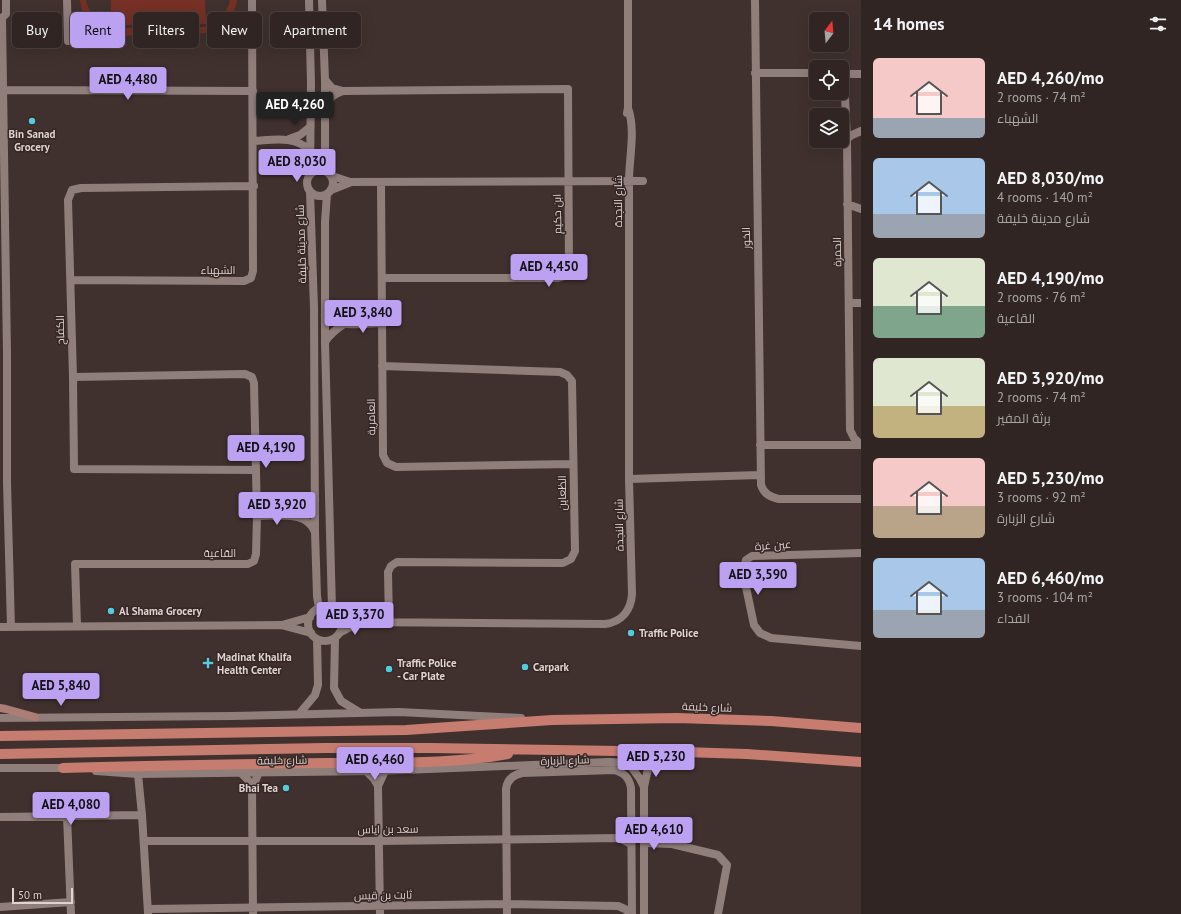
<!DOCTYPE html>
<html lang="en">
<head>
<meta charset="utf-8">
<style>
	body { margin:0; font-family:"PT Sans",Cairo,sans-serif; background:#3c312f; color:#f1f3f6; height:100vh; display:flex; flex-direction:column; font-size:15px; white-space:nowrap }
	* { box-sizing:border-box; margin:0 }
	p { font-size:13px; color:#a8a5a5 }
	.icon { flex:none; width:22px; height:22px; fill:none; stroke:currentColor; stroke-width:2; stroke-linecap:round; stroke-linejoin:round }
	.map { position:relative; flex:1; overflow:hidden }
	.details { display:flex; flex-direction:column; background:#302522; width:320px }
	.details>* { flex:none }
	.top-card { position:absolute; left:12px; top:12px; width:380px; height:36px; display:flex; gap:8px }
	.needle { width:26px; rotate:16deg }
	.buttons { position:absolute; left:809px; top:12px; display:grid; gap:8px }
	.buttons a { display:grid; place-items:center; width:40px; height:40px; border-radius:6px; background:#302522; box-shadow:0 4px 16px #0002,0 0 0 1px #4b4240; font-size:20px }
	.scale { position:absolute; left:12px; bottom:10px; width:61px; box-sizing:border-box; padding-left:4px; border:2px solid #ddd3d1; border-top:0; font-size:11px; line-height:14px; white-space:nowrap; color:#ddd3d1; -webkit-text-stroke:3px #362724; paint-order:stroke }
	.price { position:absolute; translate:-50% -34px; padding:0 9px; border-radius:4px; background:#bca0f2; color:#111; font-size:13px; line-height:26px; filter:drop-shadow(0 1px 2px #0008) }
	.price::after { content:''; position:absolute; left:50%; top:24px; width:12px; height:9px; margin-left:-6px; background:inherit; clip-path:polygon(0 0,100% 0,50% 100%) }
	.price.on { background:#222; color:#fff }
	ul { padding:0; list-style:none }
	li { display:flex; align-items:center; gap:12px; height:100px; padding:0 12px }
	li span { display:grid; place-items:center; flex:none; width:112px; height:80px; border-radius:6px; color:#555 }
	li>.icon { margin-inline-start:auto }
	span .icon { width:48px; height:48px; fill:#fffc; stroke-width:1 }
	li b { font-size:17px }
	h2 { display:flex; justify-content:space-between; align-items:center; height:48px; padding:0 12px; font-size:17px }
	.pill { padding:0 14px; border-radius:6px; background:#302522; box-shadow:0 4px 16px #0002,0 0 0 1px #4b4240; font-size:14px; line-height:36px }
	.pill.on { background:#bca0f2; color:#111 }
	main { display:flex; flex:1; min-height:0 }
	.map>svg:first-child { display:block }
	.green { fill:#763025 }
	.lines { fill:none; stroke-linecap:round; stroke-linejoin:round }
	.minor { stroke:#907e7b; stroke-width:8 }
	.tertiary { stroke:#907e7b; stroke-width:8 }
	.secondary { stroke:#ab7d75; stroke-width:8 }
	.primary { stroke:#c77c70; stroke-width:10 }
	.poi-dot { fill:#55cade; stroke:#362724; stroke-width:1.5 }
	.labels { text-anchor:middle; stroke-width:3; stroke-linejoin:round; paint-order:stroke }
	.poi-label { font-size:11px; font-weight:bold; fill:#ddd3d1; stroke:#362724; text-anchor:start }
	.street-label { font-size:11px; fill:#ddd3d1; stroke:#362724 }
</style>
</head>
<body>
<main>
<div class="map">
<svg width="861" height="914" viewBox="0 0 861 914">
	<rect width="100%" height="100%" fill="#40312e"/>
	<path class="green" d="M80,0H86C89,16 100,25 116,28L205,27C218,22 227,14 230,0H237C235,17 224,27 209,33L117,36C98,33 82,20 80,0Z
		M111,0H205L206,24L111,25Z"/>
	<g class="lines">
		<path class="minor" d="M67,0L68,41
			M755,0L761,485C764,494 770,497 779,499H861
			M2,18L7,354V482L11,627
			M2,18L6,14V0
			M755,73H816
			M842,74H861
			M844,74L847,139L850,430L854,438L861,445
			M325,80L332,88L343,91L568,89L569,269L565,276L558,278H382
			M3,90L253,91
			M325,105C330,98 334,94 343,91
			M627,113L628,108V0
			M289,139L300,135L310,127
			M847,139L852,135L861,131
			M253,141C274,140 294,135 311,151
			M332,176L350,182L643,181
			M381,183L383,455L387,463L396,467L572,464
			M254,186L81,188L72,190L68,200L73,377L74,469L256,470
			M331,190L349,183
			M847,204L861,209
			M71,280L244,281L251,278L253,271L252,0
			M849,303H861
			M325,315C341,328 362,324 381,323
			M325,342C330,334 336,329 344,324
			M382,366L560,372L567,375L572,381L575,551L571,559L563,563L397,562L391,566L388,572L389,622
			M73,377L245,374L252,377L254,383L257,516L256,554L254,561L248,564H75L77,626
			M760,445H861
			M629,479L760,475
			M257,516C269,516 295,513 305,520C310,523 313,527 315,532
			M298,517C307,513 311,509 315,500
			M861,553L752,556L746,560L743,573L754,625L760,633L771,638L861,646
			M341,616L360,622L605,624C622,622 631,610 632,594L629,479V181C629,157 636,131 628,108
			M282,625L310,617
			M0,627L281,625L311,633
			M341,632L360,622
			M366,771L374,779L378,786
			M240,772L248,780L252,789
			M138,774L142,815L148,913
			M67,816L71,914
			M0,817L142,815
			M144,841H379L619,838L631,844
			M644,843L672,844L718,855L727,865L718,914
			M0,907L71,902
			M148,909L507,904L618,906L625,909L631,914
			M253,914L252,789L259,772
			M380,914L378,786L385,771
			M507,914L506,789C507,780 512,775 522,773L614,770C624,773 629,777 631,788L632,914"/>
		<path class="tertiary" d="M309,0L311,84L310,174
			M322,0L325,80V150L327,172
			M307 183a13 13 0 1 1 26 0a13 13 0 1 1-26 0Z
			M310,191L314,308L315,532L317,596L319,609
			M327,194L325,222V342L332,609
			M308 624a17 17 0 1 1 34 0a17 17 0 1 1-34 0Z
			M335,638L334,688L341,701L359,712
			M299,714L315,695L318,685L317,639
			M0,718L232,716L399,712L521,718
			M630,765L640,779L644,787
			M0,768H69
			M96,771L138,774L378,771L608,762C621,762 635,767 649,764C658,762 667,757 676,754
			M644,914V787L649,764"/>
		<path class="secondary" d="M0,708L6,709L35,717"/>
		<path class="primary" d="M0,736L406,730L552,720L677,718L771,721L861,728
			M0,754L324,748H431L683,752L747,754L861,762
			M63,768C151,765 239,764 327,763C387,762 448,765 508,754"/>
	</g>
	<g class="poi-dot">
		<circle cx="32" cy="121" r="4"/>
		<circle cx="111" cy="611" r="4"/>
		<circle cx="631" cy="633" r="4"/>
		<path d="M206 657h4v4h4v4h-4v4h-4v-4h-4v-4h4z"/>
		<circle cx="525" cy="667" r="4"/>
		<circle cx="389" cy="669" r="4"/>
		<circle cx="286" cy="788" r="4"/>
	</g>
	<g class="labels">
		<g class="poi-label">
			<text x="32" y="138" text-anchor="middle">Bin Sanad<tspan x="32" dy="13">Grocery</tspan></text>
			<text x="119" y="615">Al Shama Grocery</text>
			<text x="639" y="637">Traffic Police</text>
			<text x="217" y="661">Madinat Khalifa<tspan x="217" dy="13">Health Center</tspan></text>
			<text x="397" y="667">Traffic Police<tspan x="397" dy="13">- Car Plate</tspan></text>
			<text x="533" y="671">Carpark</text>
			<text x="278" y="792" text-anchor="end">Bhai Tea</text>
		</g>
		<g class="street-label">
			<text transform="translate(618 201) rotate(-90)" y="4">شارع النجدة</text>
			<text transform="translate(557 214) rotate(-91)" y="4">ابن حكيم</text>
			<text transform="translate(746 238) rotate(-91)" y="4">الخور</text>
			<text transform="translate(301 244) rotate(-92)" y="4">شارع مدينة خليفة</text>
			<text transform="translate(837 252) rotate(-91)" y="4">الحمرة</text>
			<text x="218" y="274">الشهباء</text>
			<text transform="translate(60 330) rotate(-91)" y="4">الكفاح</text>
			<text transform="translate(371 417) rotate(-91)" y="4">العامرية</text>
			<text transform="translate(562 493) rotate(-91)" y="4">الظعاين</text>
			<text transform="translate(619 525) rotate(-91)" y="4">شارع النجدة</text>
			<text transform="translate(773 545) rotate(-4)" y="4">عين غرة</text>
			<text x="220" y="557">القاعية</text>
			<text transform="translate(707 707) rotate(2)" y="4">شارع خليفة</text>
			<text transform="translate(282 760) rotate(-1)" y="4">شارع خليفة</text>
			<text transform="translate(565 760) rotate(-2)" y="4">شارع الزبارة</text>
			<text transform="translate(388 829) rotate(-1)" y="4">سعد بن اياس</text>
			<text transform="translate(383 895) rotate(-1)" y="4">ثابت بن قيس</text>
		</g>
	</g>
</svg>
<div class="buttons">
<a><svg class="needle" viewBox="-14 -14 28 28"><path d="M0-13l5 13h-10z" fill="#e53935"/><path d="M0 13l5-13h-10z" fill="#a8a5a5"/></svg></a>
<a><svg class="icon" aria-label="locate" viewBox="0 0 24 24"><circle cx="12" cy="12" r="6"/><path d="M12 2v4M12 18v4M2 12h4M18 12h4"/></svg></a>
<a><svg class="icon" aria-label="layers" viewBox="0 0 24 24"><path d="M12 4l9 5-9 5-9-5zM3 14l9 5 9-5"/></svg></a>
</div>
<div class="scale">50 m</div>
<b class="price" style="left:128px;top:101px">AED 4,480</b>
<b class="price on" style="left:295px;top:126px">AED 4,260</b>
<b class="price" style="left:297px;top:183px">AED 8,030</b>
<b class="price" style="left:549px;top:288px">AED 4,450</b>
<b class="price" style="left:363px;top:334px">AED 3,840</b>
<b class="price" style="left:266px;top:469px">AED 4,190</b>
<b class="price" style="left:277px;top:526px">AED 3,920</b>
<b class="price" style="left:758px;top:596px">AED 3,590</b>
<b class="price" style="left:355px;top:636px">AED 3,370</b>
<b class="price" style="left:61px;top:707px">AED 5,840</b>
<b class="price" style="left:656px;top:778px">AED 5,230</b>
<b class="price" style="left:375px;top:781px">AED 6,460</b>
<b class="price" style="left:71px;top:826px">AED 4,080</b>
<b class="price" style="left:654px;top:851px">AED 4,610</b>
<div class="top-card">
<a class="pill">Buy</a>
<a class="pill on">Rent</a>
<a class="pill">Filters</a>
<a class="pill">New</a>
<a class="pill">Apartment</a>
</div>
</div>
<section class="details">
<h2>14 homes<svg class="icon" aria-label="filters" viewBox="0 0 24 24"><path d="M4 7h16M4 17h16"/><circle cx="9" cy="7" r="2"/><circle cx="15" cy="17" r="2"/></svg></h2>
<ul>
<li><span style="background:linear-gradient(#f6c9c9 75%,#9aa5b1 0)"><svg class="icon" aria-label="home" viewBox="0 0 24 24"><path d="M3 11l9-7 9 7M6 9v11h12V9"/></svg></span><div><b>AED 4,260/mo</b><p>2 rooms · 74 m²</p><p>الشهباء</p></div></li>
<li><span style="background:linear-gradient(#a9c7e8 70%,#9aa5b1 0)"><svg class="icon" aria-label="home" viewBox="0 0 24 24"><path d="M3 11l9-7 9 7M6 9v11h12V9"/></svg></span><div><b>AED 8,030/mo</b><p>4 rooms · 140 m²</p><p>شارع مدينة خليفة</p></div></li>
<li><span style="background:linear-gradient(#dfe7d0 60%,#7fa58c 0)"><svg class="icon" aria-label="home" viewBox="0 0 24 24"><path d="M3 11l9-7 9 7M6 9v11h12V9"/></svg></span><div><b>AED 4,190/mo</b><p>2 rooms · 76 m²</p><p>القاعية</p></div></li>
<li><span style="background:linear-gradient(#dfe7d0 60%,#c2b280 0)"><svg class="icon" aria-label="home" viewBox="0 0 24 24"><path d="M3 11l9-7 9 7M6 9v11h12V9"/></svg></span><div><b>AED 3,920/mo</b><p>2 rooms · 74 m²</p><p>برثة المفير</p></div></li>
<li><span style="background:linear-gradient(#f6c9c9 60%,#b9a48a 0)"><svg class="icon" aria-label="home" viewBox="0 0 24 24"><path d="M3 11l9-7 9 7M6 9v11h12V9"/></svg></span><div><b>AED 5,230/mo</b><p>3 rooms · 92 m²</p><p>شارع الزبارة</p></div></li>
<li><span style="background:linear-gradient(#a9c7e8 65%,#9aa5b1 0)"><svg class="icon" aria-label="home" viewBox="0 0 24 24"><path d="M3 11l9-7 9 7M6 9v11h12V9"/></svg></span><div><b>AED 6,460/mo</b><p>3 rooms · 104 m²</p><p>الفداء</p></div></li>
</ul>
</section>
</main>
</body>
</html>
